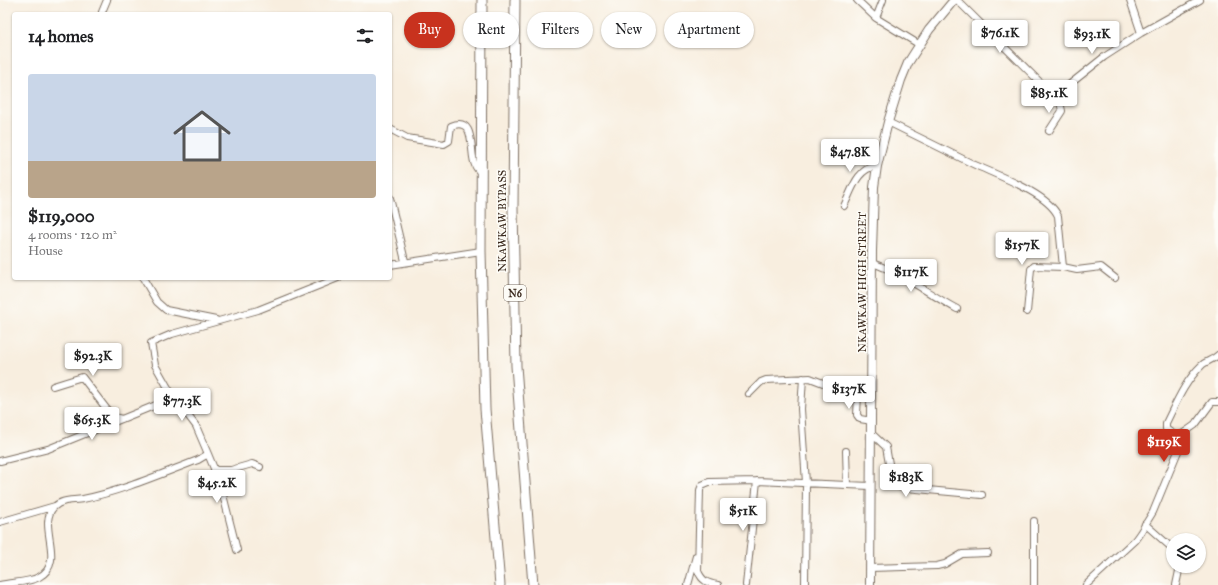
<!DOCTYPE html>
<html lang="en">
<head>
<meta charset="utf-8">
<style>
	body { margin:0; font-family:"IM FELL Great Primer",serif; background:#f6f6f6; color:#202124; height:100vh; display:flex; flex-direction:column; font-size:15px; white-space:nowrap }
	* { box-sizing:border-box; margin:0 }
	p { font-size:13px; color:#757577 }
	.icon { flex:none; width:22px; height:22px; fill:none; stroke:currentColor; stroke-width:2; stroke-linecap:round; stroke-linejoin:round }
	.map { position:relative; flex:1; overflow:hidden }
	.panel { position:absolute; left:12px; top:12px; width:380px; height:268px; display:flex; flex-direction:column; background:#fff; border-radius:4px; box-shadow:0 1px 3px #0004 }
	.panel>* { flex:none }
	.hud { position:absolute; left:404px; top:12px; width:380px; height:36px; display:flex; gap:8px }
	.tools { position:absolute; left:1166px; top:533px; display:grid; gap:8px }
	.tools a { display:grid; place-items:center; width:40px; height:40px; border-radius:50%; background:#fff; box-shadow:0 1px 3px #0004; font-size:20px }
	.price { position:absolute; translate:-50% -34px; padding:0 9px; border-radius:4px; background:#fff; color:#222; font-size:13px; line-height:26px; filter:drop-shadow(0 1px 2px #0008) }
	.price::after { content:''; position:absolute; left:50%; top:24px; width:12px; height:9px; margin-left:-6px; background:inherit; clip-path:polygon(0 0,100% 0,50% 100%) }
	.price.current { background:#c8321e; color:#fff }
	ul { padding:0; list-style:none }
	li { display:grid; align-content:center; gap:8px; height:212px; padding:0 16px }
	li+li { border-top:1px solid #e0e0e0 }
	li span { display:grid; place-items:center; height:124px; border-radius:4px; color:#555 }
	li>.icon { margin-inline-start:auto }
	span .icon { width:72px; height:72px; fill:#fffc; stroke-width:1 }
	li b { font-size:17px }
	h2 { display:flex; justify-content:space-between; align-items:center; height:48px; padding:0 16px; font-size:17px }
	.pill { padding:0 14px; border-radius:18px; background:#fff; box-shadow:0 1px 3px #0004; font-size:14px; line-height:36px }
	.pill.current { background:#c8321e; color:#fff }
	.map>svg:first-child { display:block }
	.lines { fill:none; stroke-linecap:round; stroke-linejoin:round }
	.minor-casing { stroke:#7d6f62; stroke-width:8 }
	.major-casing { stroke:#7d6f62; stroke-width:10 }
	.highway-casing { stroke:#7d6f62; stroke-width:11 }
	.minor { stroke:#fff; stroke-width:6 }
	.major { stroke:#fff; stroke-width:8 }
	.highway { stroke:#fff; stroke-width:9 }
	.labels { text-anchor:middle; stroke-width:3; stroke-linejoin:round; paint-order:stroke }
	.shield { fill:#fdfcf7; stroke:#75695f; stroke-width:1 }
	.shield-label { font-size:10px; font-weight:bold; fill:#3b2a1e }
	.street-label { font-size:11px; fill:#3b2a1e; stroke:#fdfcf7 }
</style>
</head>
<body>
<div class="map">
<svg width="1218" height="585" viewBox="0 0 1218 585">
	<rect width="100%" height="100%" fill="#fdfcf7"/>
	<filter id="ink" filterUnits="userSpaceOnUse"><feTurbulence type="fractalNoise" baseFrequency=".025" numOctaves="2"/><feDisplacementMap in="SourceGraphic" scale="8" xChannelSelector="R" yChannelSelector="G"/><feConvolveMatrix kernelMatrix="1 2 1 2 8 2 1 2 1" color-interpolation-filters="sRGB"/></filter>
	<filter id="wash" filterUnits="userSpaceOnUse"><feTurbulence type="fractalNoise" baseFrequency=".012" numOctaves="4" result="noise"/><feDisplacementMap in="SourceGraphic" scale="16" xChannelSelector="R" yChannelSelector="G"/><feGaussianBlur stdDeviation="0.9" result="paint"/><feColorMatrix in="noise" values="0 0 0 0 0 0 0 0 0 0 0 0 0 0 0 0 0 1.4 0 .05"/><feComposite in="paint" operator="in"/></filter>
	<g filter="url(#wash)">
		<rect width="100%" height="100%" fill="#f8eedf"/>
	</g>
	<g filter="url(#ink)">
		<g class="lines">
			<defs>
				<path id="minor" d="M857,0L876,18L920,45
					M957,0L1060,102L1062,111L1049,131
					M1130,0L1141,33
					M102,12L107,0
					M876,18L883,0
					M1055,96L1104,57L1141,33L1200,0
					M888,122C916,136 945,150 973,164C996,175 1048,193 1058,216L1063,267L1077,270L1101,267L1115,278
					M390,129L407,138L444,144L449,141L451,126C477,115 469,154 475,165C476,168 479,171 481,173
					M390,198L405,261
					M844,206C852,190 857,168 877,166
					M872,263C902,273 929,294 957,309
					M390,265L481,251
					M143,278L157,302L166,310L216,320
					M1027,312L1031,269L1034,266L1063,267
					M803,378L801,409L806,483L805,585
					M53,386L82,377L112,416L122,419
					M749,394L761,382L766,380L810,378L823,383L848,387L857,391L858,394L857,415L860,419L872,421
					M872,434L886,447L891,475L898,486L906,488L982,495
					M1178,437L1195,425L1212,402H1218
					M846,451L847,485
					M208,454L220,483L237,550
					M0,461L48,449L156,405L171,393
					M214,470H231L252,464L260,467
					M0,522L55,506
					M1145,524L1173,549
					M870,568L937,566L945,564L962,554L988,553
					M0,585C12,582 28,583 39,577C67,562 36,525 54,507C62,499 72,501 83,499C122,491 161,474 198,460L208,454L196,426L171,393L155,365L151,343L172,334L258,310L338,278
					M688,585L696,556
					M718,585C707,583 702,581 698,571L700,490L702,485L709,482L757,481L870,486
					M746,585L757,481
					M1034,585V521
					M1086,585L1135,540L1140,533L1153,512L1181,444L1179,438L1166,429V423C1176,403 1185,381 1202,365C1206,361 1213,360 1218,355
					M1176,585L1180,566"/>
				<path id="major" d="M870,585L872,251L874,187L877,166L888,122L901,80L908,63L929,30L954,0"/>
				<path id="highway" d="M482,0L481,251L485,409L500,585
					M515,0L513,208L516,366L533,585"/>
			</defs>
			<use href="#minor" class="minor-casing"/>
			<use href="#major" class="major-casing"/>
			<use href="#highway" class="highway-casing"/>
			<use href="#minor" class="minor"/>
			<use href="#major" class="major"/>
			<use href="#highway" class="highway"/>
		</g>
	</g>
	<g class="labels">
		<rect class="shield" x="504" y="285" width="22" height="16" rx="3"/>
		<g class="shield-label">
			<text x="515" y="297">N6</text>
		</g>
		<g class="street-label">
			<text transform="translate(502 221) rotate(-90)" y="4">NKAWKAW BYPASS</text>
			<text transform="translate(862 282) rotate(-90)" y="4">NKAWKAW HIGH STREET</text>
		</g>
	</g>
</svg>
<div class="tools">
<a><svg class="icon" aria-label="layers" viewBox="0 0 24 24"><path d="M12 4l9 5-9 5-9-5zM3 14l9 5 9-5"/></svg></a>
</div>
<b class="price" style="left:1000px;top:54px">$76.1K</b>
<b class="price" style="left:1092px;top:55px">$93.1K</b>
<b class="price" style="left:1049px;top:114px">$85.1K</b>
<b class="price" style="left:850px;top:173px">$47.8K</b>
<b class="price" style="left:1022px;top:266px">$157K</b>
<b class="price" style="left:911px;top:293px">$117K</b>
<b class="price" style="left:93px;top:377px">$92.3K</b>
<b class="price" style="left:849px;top:410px">$137K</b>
<b class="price" style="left:182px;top:422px">$77.3K</b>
<b class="price" style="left:92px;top:441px">$65.3K</b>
<b class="price current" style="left:1164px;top:463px">$119K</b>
<b class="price" style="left:906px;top:498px">$183K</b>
<b class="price" style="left:217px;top:504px">$45.2K</b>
<b class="price" style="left:743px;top:532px">$51K</b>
<div class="hud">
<a class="pill current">Buy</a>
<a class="pill">Rent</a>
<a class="pill">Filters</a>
<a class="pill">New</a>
<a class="pill">Apartment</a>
</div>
<section class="panel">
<h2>14 homes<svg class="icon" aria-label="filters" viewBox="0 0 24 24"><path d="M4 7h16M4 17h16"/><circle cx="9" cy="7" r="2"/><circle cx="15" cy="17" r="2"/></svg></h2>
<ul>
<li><span style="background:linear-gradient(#c9d6e8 70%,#b9a48a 0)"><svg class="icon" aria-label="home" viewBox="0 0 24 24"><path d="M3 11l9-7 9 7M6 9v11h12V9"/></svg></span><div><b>$119,000</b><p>4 rooms · 120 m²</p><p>House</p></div></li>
</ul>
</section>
</div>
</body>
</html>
